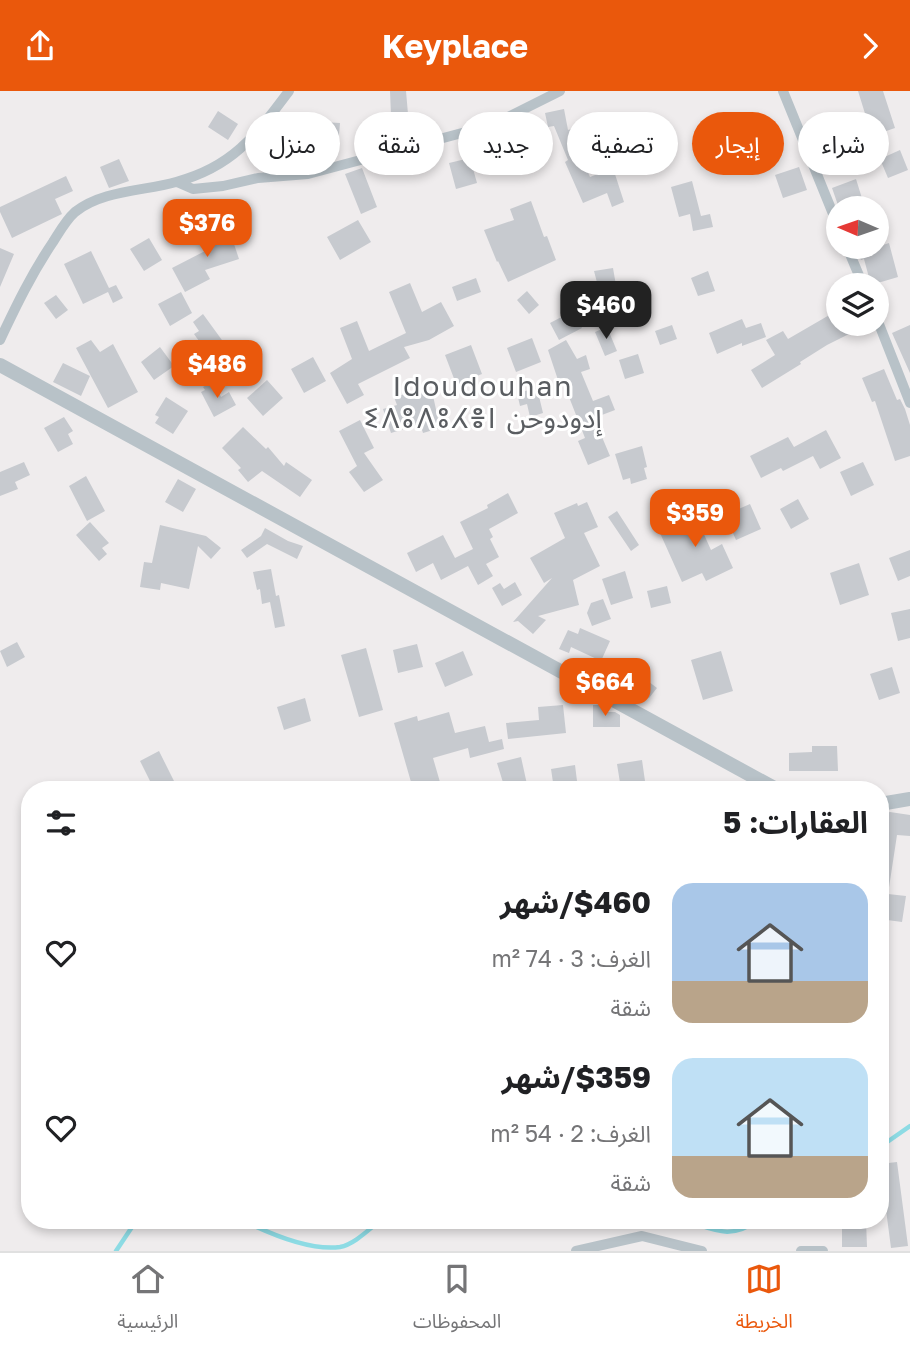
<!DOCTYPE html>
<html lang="ar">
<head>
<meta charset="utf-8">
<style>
	body { margin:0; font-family:"Golos Text","Noto Sans Arabic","Noto Sans Tifinagh",sans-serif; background:#f6f6f6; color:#202124; direction:rtl; height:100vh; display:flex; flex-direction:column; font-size:26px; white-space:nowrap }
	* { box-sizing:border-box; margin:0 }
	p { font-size:23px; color:#757577 }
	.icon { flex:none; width:38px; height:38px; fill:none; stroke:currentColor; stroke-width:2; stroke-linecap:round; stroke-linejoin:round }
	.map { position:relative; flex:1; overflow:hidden; direction:ltr }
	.sheet { position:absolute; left:21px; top:690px; width:868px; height:448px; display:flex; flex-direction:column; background:#fff; border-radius:28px; box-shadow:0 4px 10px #0003; direction:rtl }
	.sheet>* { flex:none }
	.guide { position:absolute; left:21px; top:21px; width:868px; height:63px; direction:rtl; display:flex; gap:14px }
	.needle { width:46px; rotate:272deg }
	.fabs { position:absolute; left:826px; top:105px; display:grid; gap:14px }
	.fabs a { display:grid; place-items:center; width:63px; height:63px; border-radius:50%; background:#fff; box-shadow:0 4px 10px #0003; font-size:35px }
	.price { position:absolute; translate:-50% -60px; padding:0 16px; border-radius:14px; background:#ea580c; color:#fff; font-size:23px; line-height:46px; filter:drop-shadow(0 2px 4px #0008) }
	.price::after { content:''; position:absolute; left:50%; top:42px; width:21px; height:16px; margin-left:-10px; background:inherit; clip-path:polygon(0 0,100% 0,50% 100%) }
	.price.current { background:#222; color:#fff }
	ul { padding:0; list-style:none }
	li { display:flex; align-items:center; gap:21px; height:175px; padding:0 21px }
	li span { display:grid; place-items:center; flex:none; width:196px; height:140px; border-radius:21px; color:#555 }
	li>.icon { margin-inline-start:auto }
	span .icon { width:84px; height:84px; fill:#fffc; stroke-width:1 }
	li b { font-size:30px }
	h2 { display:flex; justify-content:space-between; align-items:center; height:84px; padding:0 21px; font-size:30px }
	.pill { padding:0 24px; border-radius:32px; background:#fff; box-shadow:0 4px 10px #0003; font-size:24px; line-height:63px }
	.pill.current { background:#ea580c; color:#fff }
	header { display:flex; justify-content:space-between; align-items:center; height:91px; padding:0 21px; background:#ea580c; color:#fff; font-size:32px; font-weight:700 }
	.tabs { display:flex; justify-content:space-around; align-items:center; height:98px; border-top:2px solid #e0e0e0; background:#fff; font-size:19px; color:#757577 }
	.tabs a { display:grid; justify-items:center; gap:4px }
	.tabs .current { color:#ea580c }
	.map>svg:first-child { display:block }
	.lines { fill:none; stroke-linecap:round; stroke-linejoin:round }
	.stream { stroke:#8ddbe4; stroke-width:4.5 }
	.building { fill:#c7cacf }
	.minor { stroke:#b8c2c8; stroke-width:10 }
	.tertiary { stroke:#b8c2c8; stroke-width:14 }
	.labels { text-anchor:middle; stroke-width:6; stroke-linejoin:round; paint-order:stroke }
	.quarter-label { font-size:28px; letter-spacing:2px; fill:#5a5d61; stroke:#fff }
</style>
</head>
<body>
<header><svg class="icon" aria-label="forward" viewBox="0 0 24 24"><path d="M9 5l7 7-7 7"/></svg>Keyplace<svg class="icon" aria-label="share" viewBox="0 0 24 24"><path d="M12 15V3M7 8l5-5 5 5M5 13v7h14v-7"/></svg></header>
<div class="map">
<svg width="910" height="1160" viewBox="0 0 910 1160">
	<rect width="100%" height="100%" fill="#efeced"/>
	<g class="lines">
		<path class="stream" d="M880,1056L910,1035
			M242,1129C268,1142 310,1160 340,1156C355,1153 369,1138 381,1129
			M684,1129C713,1138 730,1150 758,1129
			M116,1160L132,1136L139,1129"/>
	</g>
	<path class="building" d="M390,0H406L408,23L391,24Z
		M858,0H883L895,37L872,45Z
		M564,18L568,39L575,37L583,56L578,58L590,86L613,77L624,111L612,116L607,102L583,112L565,71L568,69L554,35L548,36L545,22Z
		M218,20L238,33L228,49L208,36Z
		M846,29L857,64L822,75L810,41Z
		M305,30L340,32L338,56L303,54V56L272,55L273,34L275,31H283V34L305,35Z
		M496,41L499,55L472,61L469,48Z
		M625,43L632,68L612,74L605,49Z
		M900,59L908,79L888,87L880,68Z
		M470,67L477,92L456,98L449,72Z
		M119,68L129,90L109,97L100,76Z
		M799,76L807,99L783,107L775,84Z
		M362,77L377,116L361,123L345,83Z
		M66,85L73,100L55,108L62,123L12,147L0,121V116Z
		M856,88L865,117H839L832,97Z
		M692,90L701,125L710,123L713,136L693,140L690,123L679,126L671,96Z
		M531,110L544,146L547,145L556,169L508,191L498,170L497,171L484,139L514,129L510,118Z
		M358,129L371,151L340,169L327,146Z
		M228,135L239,168L205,179L210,188L185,201L172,177L207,159L202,144Z
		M149,147L162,169L144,180L130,158Z
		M889,152L898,186L871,194L864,168L861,169L855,156H877Z
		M0,157L14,163L0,196Z
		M91,160L109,197L116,194L123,207L113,212L108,201L83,213L64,173Z
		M613,177L617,200L620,199L627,219L606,226L594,180Z
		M708,180L715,200L698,205L691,187Z
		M476,187L481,201L457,210L452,196Z
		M410,192L422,221L441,211L454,235L429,249L404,256L410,267L358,293L364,304L347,313L330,282L352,268L340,237L357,230L369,260L406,242L389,201Z
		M527,200L539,214L529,223L517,209Z
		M181,201L192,222L170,235L158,213Z
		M56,204L68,219L56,228L44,212Z
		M838,219V233H869L827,254L800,271L801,273L762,297L751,279L775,264L766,249L783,240L788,248Z
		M573,220L582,237L559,249L550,232Z
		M203,223L227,256L211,267L194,243L199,240L193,231Z
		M742,228L746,237L761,232L766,246L742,255V252L717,263L709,242Z
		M672,234L677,248L660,254L655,240Z
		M910,234V282L892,242Z
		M607,236L617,260L605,265L595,241Z
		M532,247L541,271L516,281L507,257Z
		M91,249L100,261L113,253L138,301L108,317L76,257Z
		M566,249L577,268L586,264L590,278L581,281L593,310L609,304L615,319L594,327L610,365L588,374L578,350L585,347L562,288L558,289L548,259Z
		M471,254L482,283L469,288L471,293L458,298L445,264Z
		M160,256L174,275L154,289L141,271Z
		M638,263L644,282L625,288L619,269Z
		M313,266L326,290L304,302L291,278Z
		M63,272L90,285L81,305L53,291Z
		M884,278L897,309L900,308L905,318L910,334V365L895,370L875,310L872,311L862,287Z
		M267,289L283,307L263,325L247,307Z
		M213,290L221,306L229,301L236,314L214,326L201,301L205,299L203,296Z
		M537,297L543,322L530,326L527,313L520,315L517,302Z
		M432,300L440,337L423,342L420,333L391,342L383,318L397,314L394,306L405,303L406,306Z
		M166,306L188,320L173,343L155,332L159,326L155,324Z
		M64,326L73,340L68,343L73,353L58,361L44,337Z
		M360,329L374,357L364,362L383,389L364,401L349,381L357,375L339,340Z
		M243,336L266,358L268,356L284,375L286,371L312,389L300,406L262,380L248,391L238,379L241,377L222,357Z
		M826,339L841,367L820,378L813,365L783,380L781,377L761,387L750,365L788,346L794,356Z
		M642,355L647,376L644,377L647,388L631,393L630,387L623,389L615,363Z
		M24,371L30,384L15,391L18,398L0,405V381Z
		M863,371L874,394L851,405L840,381Z
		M86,385L105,420L87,430L69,395Z
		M178,388L196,398L183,421L165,411Z
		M508,402L518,422L489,438L493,446L490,448L499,466L486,473L493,485L478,494L468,475L441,489L433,472L416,481L407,462L443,444L455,467L473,458L460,431L488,417L487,414Z
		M798,408L809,428L791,438L780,418Z
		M587,411L598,436L584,442L600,475L573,489L579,514L538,525L546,529L533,543L518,530L513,531L552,487L544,492L530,467L565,447L554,422L577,412L578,415Z
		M750,413L761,438L736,449L725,424Z
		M617,420L639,454L631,460L608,426Z
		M708,420L714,434L702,439L711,459L722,453L733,477L706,490L702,482L682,491L660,442L680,433L678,430Z
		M90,431L109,452L102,457L107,463L99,470L76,444Z
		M160,434L206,445L221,457L211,468L198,455L189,498L161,492L160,499L140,496L144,471L152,472Z
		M265,437L288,450L303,455L297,468L267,453L247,467L241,459L261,445Z
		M910,459V485L898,490L889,467Z
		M859,472L869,504L840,514L830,482Z
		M271,478L276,505L279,504L285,535L275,537L270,511L262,513L260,498L257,499L253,481Z
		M625,480L633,507L611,514L602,488Z
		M515,491L522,504L502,515L492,497L500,492L504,498Z
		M667,495L671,512L651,517L647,500Z
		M603,508L611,528L592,535L587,522L591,512Z
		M910,518V547L898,550L891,522Z
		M580,537L610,550L601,570L571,556L569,562L559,558L568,539L578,543Z
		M17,551L25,566L7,576L0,560Z
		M417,553L423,576L398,582L393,559Z
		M366,557L383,619L359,626L341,564Z
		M463,560L473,584L445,596L435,572Z
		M721,560L733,600L703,609L691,569Z
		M892,576L900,602L879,609L870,583Z
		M640,584L657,597L649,607L632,594Z
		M305,607L311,630L284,639L277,616Z
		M563,614L566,642L508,648L506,632L539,629L538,616Z
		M593,614H603V621H615L620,624V636H593Z
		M449,621L455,642L485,635L489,651L502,648L504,658L470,667L468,657L433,667L442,698H420L418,690L411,691L394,632L417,625L418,630Z
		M812,655H837L838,680H789V662L812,661Z
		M159,660L178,698H154L140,670Z
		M521,666L528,698H505L497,672Z
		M642,669L646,697L621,698L617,673Z
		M575,674L578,698H554L551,678Z
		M890,721L910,724V745L897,744L888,803L906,805L902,831L880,828V760L886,722Z
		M897,1071L908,1155L891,1157L880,1073Z
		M842,1129H866L867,1156H842Z"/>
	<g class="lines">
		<path class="minor" d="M783,0L838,135
			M177,91L193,98L223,95L258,87L308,83L492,34L560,0
			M847,156L863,194
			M877,228L910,312
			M0,249C16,215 32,182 53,151C60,140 66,129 75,121C102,99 145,100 176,91C233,76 256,44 289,0
			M576,1160L642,1145L702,1160
			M801,1160H823"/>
		<path class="tertiary" d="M0,274L776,698
			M880,713L910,708"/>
	</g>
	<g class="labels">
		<g class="quarter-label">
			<text x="483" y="305">Idoudouhan<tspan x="483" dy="32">ⵉⴷⵓⴷⵓⵃⴻⵏ إدودوحن</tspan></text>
		</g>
	</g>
</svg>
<div class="fabs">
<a><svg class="needle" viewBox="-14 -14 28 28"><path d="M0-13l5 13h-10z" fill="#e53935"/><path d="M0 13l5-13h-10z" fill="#757577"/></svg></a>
<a><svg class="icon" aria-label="layers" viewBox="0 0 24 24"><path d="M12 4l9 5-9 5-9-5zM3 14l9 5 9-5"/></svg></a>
</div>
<b class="price" style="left:207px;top:168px">$376</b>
<b class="price current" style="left:606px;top:250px">$460</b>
<b class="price" style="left:217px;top:309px">$486</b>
<b class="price" style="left:695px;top:458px">$359</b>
<b class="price" style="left:605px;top:627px">$664</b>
<div class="guide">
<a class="pill">شراء</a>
<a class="pill current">إيجار</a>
<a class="pill">تصفية</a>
<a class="pill">جديد</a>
<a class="pill">شقة</a>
<a class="pill">منزل</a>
</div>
<section class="sheet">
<h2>العقارات: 5<svg class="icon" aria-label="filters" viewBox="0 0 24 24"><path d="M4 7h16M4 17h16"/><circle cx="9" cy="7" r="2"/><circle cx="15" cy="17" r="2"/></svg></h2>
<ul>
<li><span style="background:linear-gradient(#a9c7e8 70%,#b9a48a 0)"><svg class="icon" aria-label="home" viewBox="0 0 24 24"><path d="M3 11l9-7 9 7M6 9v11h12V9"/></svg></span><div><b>$460/شهر</b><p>الغرف: 3 · 74 m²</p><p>شقة</p></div><svg class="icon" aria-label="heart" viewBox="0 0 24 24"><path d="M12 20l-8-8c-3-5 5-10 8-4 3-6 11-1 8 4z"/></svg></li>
<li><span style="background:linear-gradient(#bfe0f5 70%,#b9a48a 0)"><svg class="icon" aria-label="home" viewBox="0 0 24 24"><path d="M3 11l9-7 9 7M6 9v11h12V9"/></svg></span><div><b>$359/شهر</b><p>الغرف: 2 · 54 m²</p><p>شقة</p></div><svg class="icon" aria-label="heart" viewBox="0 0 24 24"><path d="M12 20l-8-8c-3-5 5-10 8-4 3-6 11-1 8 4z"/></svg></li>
</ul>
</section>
</div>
<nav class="tabs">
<a class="current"><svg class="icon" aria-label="map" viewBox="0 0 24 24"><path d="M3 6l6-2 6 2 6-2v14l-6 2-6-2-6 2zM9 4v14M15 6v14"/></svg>الخريطة</a>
<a><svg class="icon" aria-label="saved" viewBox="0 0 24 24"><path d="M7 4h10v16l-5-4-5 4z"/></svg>المحفوظات</a>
<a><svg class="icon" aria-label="home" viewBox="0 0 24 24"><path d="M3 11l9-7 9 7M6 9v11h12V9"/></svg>الرئيسية</a>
</nav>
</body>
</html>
